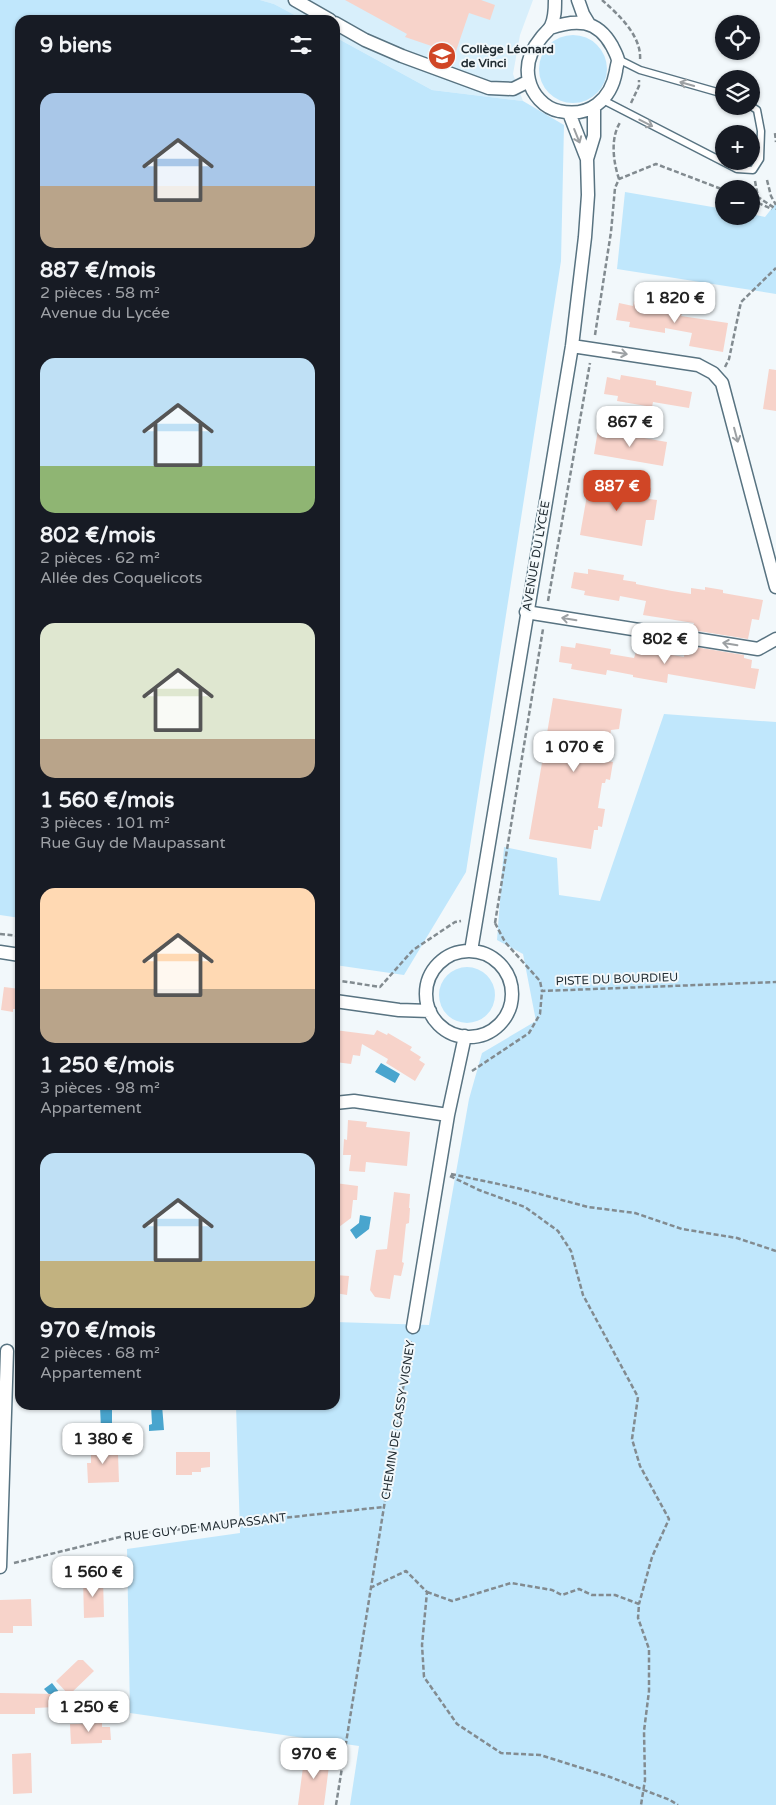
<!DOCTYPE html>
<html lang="fr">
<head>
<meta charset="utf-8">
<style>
	body { margin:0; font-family:"Varela Round",sans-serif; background:#20242c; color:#f1f3f6; height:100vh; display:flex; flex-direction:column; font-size:19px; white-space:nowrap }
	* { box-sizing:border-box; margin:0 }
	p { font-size:16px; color:#9ea1a6 }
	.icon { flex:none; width:28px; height:28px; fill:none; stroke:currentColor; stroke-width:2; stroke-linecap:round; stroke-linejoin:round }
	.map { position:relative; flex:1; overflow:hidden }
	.details { position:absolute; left:15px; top:15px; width:325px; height:1395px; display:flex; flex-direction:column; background:#171b24; border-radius:15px; box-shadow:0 1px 4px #0004 }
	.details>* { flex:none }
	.controls { position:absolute; left:715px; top:15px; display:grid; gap:10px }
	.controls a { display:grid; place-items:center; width:45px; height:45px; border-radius:50%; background:#171b24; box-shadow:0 1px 4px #0004; font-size:25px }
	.price { position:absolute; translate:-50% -42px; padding:0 11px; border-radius:10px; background:#fff; color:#222; font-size:16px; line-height:32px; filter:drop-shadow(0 1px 2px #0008) }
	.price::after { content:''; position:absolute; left:50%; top:30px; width:15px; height:11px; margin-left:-8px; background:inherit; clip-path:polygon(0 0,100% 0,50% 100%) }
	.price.selected { background:#d04626; color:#fff }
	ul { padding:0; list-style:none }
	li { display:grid; align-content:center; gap:10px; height:265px; padding:0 25px }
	li span { display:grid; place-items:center; height:155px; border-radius:15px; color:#555 }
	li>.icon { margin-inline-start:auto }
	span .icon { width:90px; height:90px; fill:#fffc; stroke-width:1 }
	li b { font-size:21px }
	h2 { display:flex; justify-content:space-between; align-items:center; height:60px; padding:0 25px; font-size:21px }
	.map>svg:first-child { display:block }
	.built { fill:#d8effb }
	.green { fill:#c0e7fc }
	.water { fill:#49a5ce }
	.building { fill:#f7d3ca }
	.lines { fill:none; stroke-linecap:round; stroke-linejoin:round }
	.service-casing { stroke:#587381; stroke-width:9 }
	.minor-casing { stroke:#587381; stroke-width:15 }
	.path { stroke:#828b90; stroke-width:2.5; stroke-dasharray:5 2.5; stroke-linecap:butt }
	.service { stroke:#fff; stroke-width:6 }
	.minor { stroke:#fff; stroke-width:12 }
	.oneway { stroke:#9ca0a3 }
	.labels { text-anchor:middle; stroke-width:4; stroke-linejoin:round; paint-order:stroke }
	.poi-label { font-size:12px; font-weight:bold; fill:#222d33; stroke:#f2f8fb; text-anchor:start }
	.street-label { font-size:12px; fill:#222d33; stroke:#f2f8fb }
</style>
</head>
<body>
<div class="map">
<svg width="776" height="1805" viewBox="0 0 776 1805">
	<rect width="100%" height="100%" fill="#f2f8fb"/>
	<path class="built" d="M260,0H533L520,35L513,74L523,101L432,90L335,37V20H304L274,4Z"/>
	<path class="green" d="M0,0H260L274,4L304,20H20V918L0,915Z
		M539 69a34 34 0 1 1 68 0a34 34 0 1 1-68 0Z
		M335,37L432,90L523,101L564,125L561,261L466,872L404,975L335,965Z
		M625,192L724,209V216H751V214L765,217L776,203V294L617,269Z
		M664,714L776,722V1805H350L359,1746L130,1713L127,1549L240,1533L236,1405H335V1322L429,1325L469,1099L482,1053L536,1021L523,954L497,940L504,847L557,858L559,895L600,901Z
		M439 995a28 28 0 1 1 56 0a28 28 0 1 1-56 0Z"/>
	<path class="water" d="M381,1063L400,1074L395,1083L375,1072Z
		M360,1215L371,1217L369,1229L356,1239L350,1230L359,1223Z
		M162,1405L164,1430L149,1431V1425L152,1424L151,1406Z
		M100,1406H112V1429H101Z
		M52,1683L63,1697L57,1703L44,1689Z"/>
	<path class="building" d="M345,0H481L495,5L490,20L469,13L455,54L405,37L407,34Z
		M634,301L669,307L668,312L682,314L681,316L728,323L723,352L689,346L692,333L665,328V333L629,327L630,322L616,320L619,303L633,306Z
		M769,369L776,370V411L763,409Z
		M621,375L656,381V385L692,392L689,408L653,402L652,407L617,401L618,396L604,394L607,377L620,380Z
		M598,430L667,442L663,466L594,454Z
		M590,478L651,488L649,499L657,500L654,520H646L642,546L580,535Z
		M588,569L624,575L623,580L636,582V584L672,591L691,594V588L705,590V587L723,590V593L763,600L759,620L752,619L748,639L692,630L694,623L643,615L646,601L620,596L619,601L584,595L585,591L571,588L574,572L588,574Z
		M576,643L611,649L610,654L634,658L637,649L684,657L685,648L689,649V646L744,655V658L752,660L751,668L759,669L755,689L668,674L667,683L633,677V675L607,670L606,675L571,669L572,664L559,662L561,646L575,648Z
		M553,698L622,709L619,729L611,730L606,761L613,762L610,780L606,779L605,783H602L598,808L605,809L602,827L598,826V830H594L591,849L529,839Z
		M4,987L20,989V1009H13V1012L1,1010Z
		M335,1030L374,1035L377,1030L387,1035L388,1033L412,1047L410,1050L421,1057L419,1060L425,1064L415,1081L386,1063L388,1059L362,1044L360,1056L353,1055L351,1064L335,1062Z
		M348,1120L367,1122L366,1127L410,1132L407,1166L366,1162L365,1172L349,1171L351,1155H343L344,1139L347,1140Z
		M335,1183L358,1186L357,1200H353L351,1218L335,1230Z
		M394,1192L410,1194L409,1208H410L409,1223L406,1224L402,1262L404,1263L401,1276L394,1275L390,1299L375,1297L370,1290L376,1250L387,1249Z
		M335,1275L349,1276L347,1295L335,1293Z
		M96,1441H108L109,1454H118L119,1482L88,1483L87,1463H91V1447H97Z
		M176,1452H210V1467L201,1468V1472H192V1475H176Z
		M83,1578H103L104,1617L84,1618Z
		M31,1599L32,1626H13V1633H0V1600Z
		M78,1660H83L94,1671L69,1695L56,1681Z
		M0,1693L55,1694L56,1707L35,1708V1714H0Z
		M102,1723V1727H110L111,1740H102V1743L71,1744L70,1724Z
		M305,1752L330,1758L324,1805H298Z
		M31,1753L32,1793L13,1794L12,1754Z"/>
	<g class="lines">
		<defs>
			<path id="service" d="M618,59L640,70L724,94
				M603,100L737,169L753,170L760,159L761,131L757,110L751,106"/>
			<path id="minor" d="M295,0L330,20
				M578,0L583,14L589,24
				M335,23L365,40L402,56L489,88L513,89L529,81
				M550,28C576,19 597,19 612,46C614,50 617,55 618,60C618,63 616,68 616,71C611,100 589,118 559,111C544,108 532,94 529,80C525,64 531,50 541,38C544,34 549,30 551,26C555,18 555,9 555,0
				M569,113L587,159
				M572,346L698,365L713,373L722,383L776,587
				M526,612L758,649L776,639
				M471,951L572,346L585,237L588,195L587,159L594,136V107
				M426 994a43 43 0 1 1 86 0a43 43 0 1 1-86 0Z
				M0,952L20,955
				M335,1001L399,1010L430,1011
				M335,1103L354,1101L448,1115
				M413,1327L448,1115L465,1036
				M0,1567L7,1351"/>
		</defs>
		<use href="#service" class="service-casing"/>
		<use href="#minor" class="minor-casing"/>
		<path class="path" d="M602,0C618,14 642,36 640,60
			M631,103L639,86V80
			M775,133L776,142
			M619,179C613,161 610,137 621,121
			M767,180L771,196L776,205
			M755,181L758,197L776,209
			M751,200L772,209
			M595,335L611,232L615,188L619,179L656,164L724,190
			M725,367L729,359L741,302L776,268
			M548,601L590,363
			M495,923L543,629
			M495,923L505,942L540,981L542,991L776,982
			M0,934L20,936
			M335,980L380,987L413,950L455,922L461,921
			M472,1071L529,1033L540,1014L542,991
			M451,1174L517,1188L588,1207L635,1213L682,1229L737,1238L776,1251
			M450,1176L479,1190L525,1207L558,1231L571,1251L583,1295L638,1397L632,1439L640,1466L669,1519L652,1557L639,1604
			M14,1563L128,1535L383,1507
			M370,1588L406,1571L427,1592L422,1645L424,1677L457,1724L501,1753L540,1755L610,1777L670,1800L678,1805
			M427,1592L452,1601L511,1583L552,1590L562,1595L579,1589L592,1595H615L639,1604L638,1618L649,1649V1691L644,1731L645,1780L641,1805
			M336,1805L411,1339"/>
		<use href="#service" class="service"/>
		<use href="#minor" class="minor"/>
	</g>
	<defs><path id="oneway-shaft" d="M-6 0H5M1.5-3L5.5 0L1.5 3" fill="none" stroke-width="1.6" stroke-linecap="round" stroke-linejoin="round" transform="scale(1.25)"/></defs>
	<g class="oneway">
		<use href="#oneway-shaft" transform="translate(687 84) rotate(-164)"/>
		<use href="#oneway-shaft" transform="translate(646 123) rotate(27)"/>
		<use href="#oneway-shaft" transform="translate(577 136) rotate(68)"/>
		<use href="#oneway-shaft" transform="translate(620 353) rotate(9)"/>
		<use href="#oneway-shaft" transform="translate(736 435) rotate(75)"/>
		<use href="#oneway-shaft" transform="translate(569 619) rotate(-171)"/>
		<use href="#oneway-shaft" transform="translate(730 644) rotate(-171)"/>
	</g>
	<defs>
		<symbol id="school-disc" viewBox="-11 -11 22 22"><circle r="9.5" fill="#d04626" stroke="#f2f8fb"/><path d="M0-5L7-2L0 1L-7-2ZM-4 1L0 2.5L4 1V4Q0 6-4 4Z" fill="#fff"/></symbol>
	</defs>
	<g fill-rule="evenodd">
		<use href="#school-disc" x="426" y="40" width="32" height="32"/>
	</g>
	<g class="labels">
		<g class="poi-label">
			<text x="461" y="53">Collège Léonard<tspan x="461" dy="14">de Vinci</tspan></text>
		</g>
		<g class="street-label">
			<text transform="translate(536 556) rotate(-80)" y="4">AVENUE DU LYCÉE</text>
			<text transform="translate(617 979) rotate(-2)" y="4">PISTE DU BOURDIEU</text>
			<text transform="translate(398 1420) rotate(-81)" y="4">CHEMIN DE CASSY VIGNEY</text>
			<text transform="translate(205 1527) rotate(-7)" y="4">RUE GUY DE MAUPASSANT</text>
		</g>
	</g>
</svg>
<div class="controls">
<a><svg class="icon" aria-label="locate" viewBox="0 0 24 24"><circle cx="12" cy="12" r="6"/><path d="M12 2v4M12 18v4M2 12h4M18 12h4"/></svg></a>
<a><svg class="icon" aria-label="layers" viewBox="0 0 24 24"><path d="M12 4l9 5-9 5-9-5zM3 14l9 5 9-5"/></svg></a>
<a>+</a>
<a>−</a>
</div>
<b class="price" style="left:675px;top:324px">1 820 €</b>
<b class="price" style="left:630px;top:448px">867 €</b>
<b class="price selected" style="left:617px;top:512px">887 €</b>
<b class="price" style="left:665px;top:665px">802 €</b>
<b class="price" style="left:574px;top:773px">1 070 €</b>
<b class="price" style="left:103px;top:1465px">1 380 €</b>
<b class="price" style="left:93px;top:1598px">1 560 €</b>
<b class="price" style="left:89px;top:1733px">1 250 €</b>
<b class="price" style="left:314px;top:1780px">970 €</b>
<section class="details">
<h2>9 biens<svg class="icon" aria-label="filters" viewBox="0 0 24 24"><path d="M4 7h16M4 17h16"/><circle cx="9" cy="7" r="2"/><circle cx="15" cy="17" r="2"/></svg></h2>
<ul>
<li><span style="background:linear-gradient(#a9c7e8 60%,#b9a48a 0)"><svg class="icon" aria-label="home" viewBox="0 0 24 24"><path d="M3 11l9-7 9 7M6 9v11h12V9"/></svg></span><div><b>887 €/mois</b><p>2 pièces · 58 m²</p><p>Avenue du Lycée</p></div></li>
<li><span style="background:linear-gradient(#bfe0f5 70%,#8fb573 0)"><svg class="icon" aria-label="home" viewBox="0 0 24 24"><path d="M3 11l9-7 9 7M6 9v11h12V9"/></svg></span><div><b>802 €/mois</b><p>2 pièces · 62 m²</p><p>Allée des Coquelicots</p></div></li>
<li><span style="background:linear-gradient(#dfe7d0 75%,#b9a48a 0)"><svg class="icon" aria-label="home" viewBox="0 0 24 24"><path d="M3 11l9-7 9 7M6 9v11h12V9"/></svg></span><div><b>1 560 €/mois</b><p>3 pièces · 101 m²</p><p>Rue Guy de Maupassant</p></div></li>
<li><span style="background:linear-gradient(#ffd9b3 65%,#b9a48a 0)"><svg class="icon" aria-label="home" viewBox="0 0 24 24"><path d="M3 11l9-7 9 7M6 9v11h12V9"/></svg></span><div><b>1 250 €/mois</b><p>3 pièces · 98 m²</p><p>Appartement</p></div></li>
<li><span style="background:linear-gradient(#bfe0f5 70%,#c2b280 0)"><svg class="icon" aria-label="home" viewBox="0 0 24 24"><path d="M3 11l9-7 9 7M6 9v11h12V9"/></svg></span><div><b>970 €/mois</b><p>2 pièces · 68 m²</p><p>Appartement</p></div></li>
</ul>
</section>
</div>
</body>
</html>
